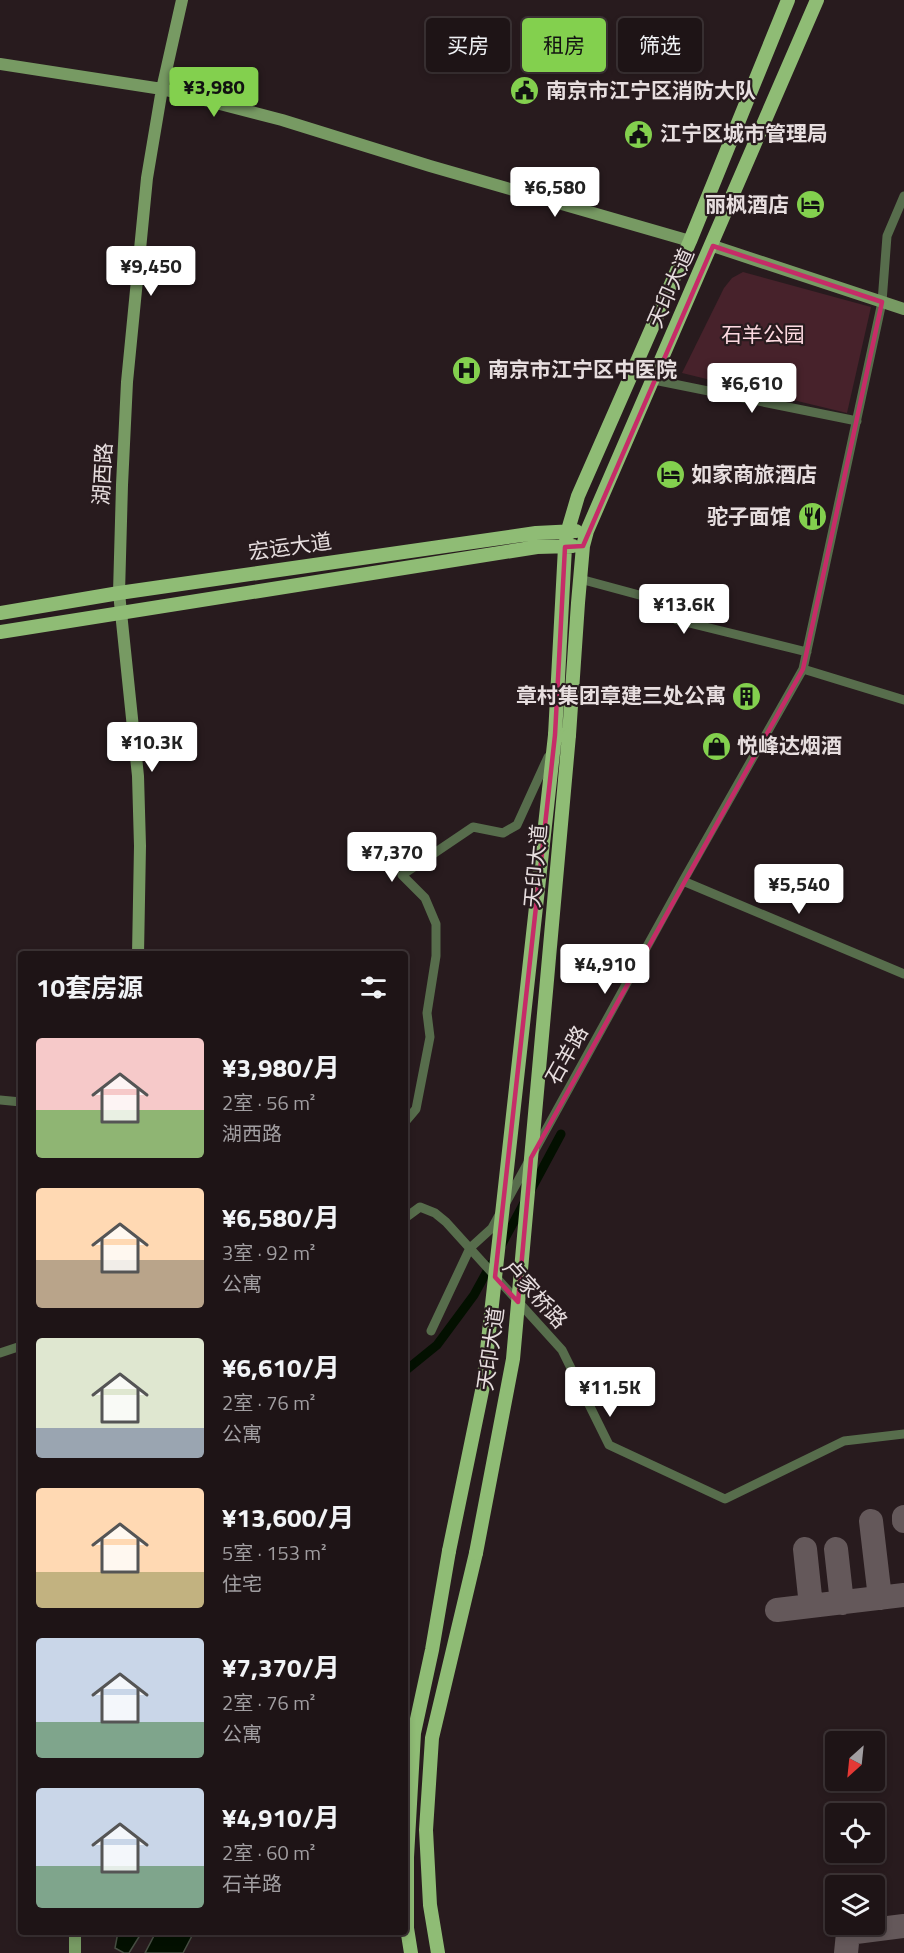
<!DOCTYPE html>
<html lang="zh">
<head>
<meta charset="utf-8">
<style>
	body { margin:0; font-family:"Titillium Web","Noto Sans SC",sans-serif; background:#261d1f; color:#f1f3f6; height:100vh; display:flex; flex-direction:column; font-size:22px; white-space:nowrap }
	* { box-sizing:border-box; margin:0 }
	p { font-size:20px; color:#a19ea1 }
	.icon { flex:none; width:33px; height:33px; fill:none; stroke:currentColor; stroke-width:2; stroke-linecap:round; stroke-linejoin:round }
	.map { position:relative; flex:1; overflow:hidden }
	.side { position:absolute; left:18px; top:951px; width:390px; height:984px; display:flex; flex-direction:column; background:#1e1416; border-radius:6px; box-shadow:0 3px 9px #0003,0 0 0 2px #3c3335 }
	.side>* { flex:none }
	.guide { position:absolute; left:426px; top:18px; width:387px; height:54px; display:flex; gap:12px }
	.needle { width:39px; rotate:207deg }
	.buttons { position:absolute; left:825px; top:1731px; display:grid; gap:12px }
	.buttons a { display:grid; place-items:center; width:60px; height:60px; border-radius:6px; background:#1e1416; box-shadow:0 3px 9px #0003,0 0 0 2px #3c3335; font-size:30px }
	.price { position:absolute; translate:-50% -51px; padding:0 14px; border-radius:6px; background:#fff; color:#222; font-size:20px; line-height:39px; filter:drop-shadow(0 2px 3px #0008) }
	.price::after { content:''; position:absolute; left:50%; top:36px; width:18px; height:14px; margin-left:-9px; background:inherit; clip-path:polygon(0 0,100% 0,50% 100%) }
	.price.selected { background:#83d04e; color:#111 }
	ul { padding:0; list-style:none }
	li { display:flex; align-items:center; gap:18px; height:150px; padding:0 18px }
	li span { display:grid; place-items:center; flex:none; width:168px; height:120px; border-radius:6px; color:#555 }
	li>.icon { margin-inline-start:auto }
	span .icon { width:72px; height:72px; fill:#fffc; stroke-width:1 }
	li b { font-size:26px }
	h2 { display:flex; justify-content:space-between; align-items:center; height:72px; padding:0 18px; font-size:26px }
	.tag { padding:0 21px; border-radius:6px; background:#1e1416; box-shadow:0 3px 9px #0003,0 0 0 2px #3c3335; font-size:21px; line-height:54px }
	.tag.selected { background:#83d04e; color:#111 }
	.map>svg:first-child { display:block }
	.green { fill:#47222b }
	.water { fill:#031000; stroke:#474e43; stroke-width:1.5 }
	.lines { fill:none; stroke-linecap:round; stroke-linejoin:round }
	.canal { stroke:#031000; stroke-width:9 }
	.taxiway { stroke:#64585a; stroke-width:24 }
	.street { stroke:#576d4c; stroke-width:9 }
	.secondary { stroke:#779a63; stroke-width:12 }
	.primary { stroke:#8fbc75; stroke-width:14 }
	.primary-bridge { stroke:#8fbc75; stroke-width:14 }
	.marked { fill:none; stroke:#c62c68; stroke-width:4.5; stroke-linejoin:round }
	.labels { text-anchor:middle; stroke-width:4.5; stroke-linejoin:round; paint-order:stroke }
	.poi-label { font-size:21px; font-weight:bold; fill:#e7dedf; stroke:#281b1e; text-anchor:start }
	.street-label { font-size:21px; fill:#e7dedf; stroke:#281b1e }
	.park-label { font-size:21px; fill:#fcd9e0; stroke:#281b1e }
</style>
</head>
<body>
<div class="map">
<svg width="904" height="1953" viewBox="0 0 904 1953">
	<rect width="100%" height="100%" fill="#281b1e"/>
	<path class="green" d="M743,272L871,307L847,413L682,373L724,288L732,278Z"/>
	<path class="water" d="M118,1932H142L129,1953H124L115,1948Z
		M156,1932H194L183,1953H145Z"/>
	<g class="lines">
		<path class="canal" d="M502,1244L561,1134
			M405,1371L437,1345L474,1295L491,1264"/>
		<path class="taxiway" d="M904,1517V1521
			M871,1521L880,1598
			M805,1549L811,1606
			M836,1549L842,1603
			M777,1610L904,1595
			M846,1953L848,1933L904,1926"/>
		<path class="street" d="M654,380L857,421
			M580,579L680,606L677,620L807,652
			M803,669L904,700
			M683,881L904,974
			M0,1100L21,1102
			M405,1122L416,1109L430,1037L427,1013L436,956V924L425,898L402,875L473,827L503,833L517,825L548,757
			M405,1218L420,1207L435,1213L446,1222L562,1350L609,1445L725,1499L844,1441L904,1434
			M431,1331L470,1248L492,1228L683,881L803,669L882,302L887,236L904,196
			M0,1353L21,1346"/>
		<path class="secondary" d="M0,64L162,89L282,120L430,166L690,241
			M713,246L904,309
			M138,954L140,846L138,776L119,593L122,485L127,382L147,178L162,89L182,0
			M75,1932V1953"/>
		<path class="primary" d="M788,0L690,241L578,496L568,530L565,547L555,735H569L578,603L583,546L587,531L817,0
			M0,613L119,593L536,533L576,531
			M0,632L537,547L573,546
			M411,1953L407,1928V1857L414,1733L432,1650L449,1551
			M438,1953L430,1905L426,1830L432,1738L476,1553"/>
		<path class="primary-bridge" d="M449,1551L483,1386L555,735
			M476,1553L513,1359L569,735"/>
	</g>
	<path class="marked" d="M713,246L882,302L803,669L531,1158L518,1302L495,1277L555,735L565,547L583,546Z"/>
	<defs>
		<symbol id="civic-disc" viewBox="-11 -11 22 22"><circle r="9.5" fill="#83d04e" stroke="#281b1e"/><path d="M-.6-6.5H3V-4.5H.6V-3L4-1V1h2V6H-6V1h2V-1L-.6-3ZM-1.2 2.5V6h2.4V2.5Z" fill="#111"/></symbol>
		<symbol id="hotel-disc" viewBox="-11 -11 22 22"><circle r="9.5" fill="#83d04e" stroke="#281b1e"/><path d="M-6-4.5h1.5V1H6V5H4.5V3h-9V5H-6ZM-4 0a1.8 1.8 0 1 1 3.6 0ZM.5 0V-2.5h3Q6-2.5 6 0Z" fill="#111"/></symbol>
		<symbol id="hospital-disc" viewBox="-11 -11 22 22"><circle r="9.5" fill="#83d04e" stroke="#281b1e"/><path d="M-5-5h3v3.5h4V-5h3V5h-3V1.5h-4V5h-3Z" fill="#111"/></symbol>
		<symbol id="restaurant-disc" viewBox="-11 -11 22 22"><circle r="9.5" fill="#83d04e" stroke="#281b1e"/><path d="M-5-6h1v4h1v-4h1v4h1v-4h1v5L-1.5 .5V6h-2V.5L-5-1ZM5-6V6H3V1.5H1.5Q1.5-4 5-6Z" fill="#111"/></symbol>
		<symbol id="building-disc" viewBox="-11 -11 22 22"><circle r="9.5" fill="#83d04e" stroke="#281b1e"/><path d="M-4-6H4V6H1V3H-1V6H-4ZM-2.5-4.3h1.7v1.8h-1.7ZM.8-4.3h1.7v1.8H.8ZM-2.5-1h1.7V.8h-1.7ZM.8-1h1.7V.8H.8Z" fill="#111"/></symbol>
		<symbol id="shop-disc" viewBox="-11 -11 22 22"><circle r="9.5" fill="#83d04e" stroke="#281b1e"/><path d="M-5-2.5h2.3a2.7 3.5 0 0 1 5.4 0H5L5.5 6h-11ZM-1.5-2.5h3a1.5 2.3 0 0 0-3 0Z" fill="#111"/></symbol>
	</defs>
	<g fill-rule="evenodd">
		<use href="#civic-disc" x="508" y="74" width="33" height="33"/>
		<use href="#civic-disc" x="622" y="118" width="33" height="33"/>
		<use href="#hotel-disc" x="794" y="188" width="33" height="33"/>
		<use href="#hospital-disc" x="450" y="354" width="33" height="33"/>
		<use href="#hotel-disc" x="654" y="458" width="33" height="33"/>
		<use href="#restaurant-disc" x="796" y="500" width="33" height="33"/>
		<use href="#building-disc" x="730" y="680" width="33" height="33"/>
		<use href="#shop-disc" x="700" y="730" width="33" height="33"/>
	</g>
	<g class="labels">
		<g class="poi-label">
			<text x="546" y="98">南京市江宁区消防大队</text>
			<text x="660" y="141">江宁区城市管理局</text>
			<text x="789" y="212" text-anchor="end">丽枫酒店</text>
			<text x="488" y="377">南京市江宁区中医院</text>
			<text x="691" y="482">如家商旅酒店</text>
			<text x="791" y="524" text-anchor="end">驼子面馆</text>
			<text x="726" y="703" text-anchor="end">章村集团章建三处公寓</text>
			<text x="737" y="753">悦峰达烟酒</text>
		</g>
		<g class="street-label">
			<text transform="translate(671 288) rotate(-66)" y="7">天印大道</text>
			<text transform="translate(103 474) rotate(-87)" y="7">湖西路</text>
			<text transform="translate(290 547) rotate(-8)" y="7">宏运大道</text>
			<text transform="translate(536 866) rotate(-85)" y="7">天印大道</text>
			<text transform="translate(567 1055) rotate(-61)" y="7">石羊路</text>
			<text transform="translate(535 1294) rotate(48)" y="7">卢家桥路</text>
			<text transform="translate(491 1349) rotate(-82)" y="7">天印大道</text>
		</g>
		<g class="park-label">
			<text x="763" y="342">石羊公园</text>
		</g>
	</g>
</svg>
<div class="buttons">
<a><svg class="needle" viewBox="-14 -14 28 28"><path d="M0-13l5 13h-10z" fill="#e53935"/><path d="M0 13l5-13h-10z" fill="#a19ea1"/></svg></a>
<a><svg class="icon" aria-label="locate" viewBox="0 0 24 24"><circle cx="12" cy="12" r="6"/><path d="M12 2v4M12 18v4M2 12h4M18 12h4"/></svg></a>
<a><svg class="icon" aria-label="layers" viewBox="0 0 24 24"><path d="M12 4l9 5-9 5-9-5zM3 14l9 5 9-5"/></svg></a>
</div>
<b class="price selected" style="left:214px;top:118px">¥3,980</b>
<b class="price" style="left:555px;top:218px">¥6,580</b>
<b class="price" style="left:151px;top:297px">¥9,450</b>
<b class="price" style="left:752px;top:414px">¥6,610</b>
<b class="price" style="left:684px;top:635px">¥13.6K</b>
<b class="price" style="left:152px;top:773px">¥10.3K</b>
<b class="price" style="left:392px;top:883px">¥7,370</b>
<b class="price" style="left:799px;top:915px">¥5,540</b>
<b class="price" style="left:605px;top:995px">¥4,910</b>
<b class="price" style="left:610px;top:1418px">¥11.5K</b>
<div class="guide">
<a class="tag">买房</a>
<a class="tag selected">租房</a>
<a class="tag">筛选</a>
</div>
<section class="side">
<h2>10套房源<svg class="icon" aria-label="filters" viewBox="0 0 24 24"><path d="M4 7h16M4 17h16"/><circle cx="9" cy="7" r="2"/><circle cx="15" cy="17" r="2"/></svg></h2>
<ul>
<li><span style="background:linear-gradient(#f6c9c9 60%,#8fb573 0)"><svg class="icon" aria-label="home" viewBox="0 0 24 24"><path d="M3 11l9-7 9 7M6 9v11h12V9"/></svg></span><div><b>¥3,980/月</b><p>2室 · 56 m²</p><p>湖西路</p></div></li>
<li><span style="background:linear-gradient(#ffd9b3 60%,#b9a48a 0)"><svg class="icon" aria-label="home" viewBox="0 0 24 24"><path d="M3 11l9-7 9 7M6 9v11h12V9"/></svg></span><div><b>¥6,580/月</b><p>3室 · 92 m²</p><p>公寓</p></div></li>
<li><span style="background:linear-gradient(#dfe7d0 75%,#9aa5b1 0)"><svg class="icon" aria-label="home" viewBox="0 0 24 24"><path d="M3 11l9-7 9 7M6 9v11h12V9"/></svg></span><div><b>¥6,610/月</b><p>2室 · 76 m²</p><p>公寓</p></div></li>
<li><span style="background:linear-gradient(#ffd9b3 70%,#c2b280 0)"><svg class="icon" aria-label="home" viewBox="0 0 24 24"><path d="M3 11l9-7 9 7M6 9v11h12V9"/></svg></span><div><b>¥13,600/月</b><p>5室 · 153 m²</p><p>住宅</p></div></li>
<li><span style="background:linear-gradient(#c9d6e8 70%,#7fa58c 0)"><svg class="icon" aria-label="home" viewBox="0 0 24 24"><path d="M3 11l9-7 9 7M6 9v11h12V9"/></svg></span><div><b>¥7,370/月</b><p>2室 · 76 m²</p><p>公寓</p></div></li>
<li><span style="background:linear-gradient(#c9d6e8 65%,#7fa58c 0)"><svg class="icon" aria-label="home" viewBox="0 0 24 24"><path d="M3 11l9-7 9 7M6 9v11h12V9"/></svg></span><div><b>¥4,910/月</b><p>2室 · 60 m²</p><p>石羊路</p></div></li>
</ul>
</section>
</div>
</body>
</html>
